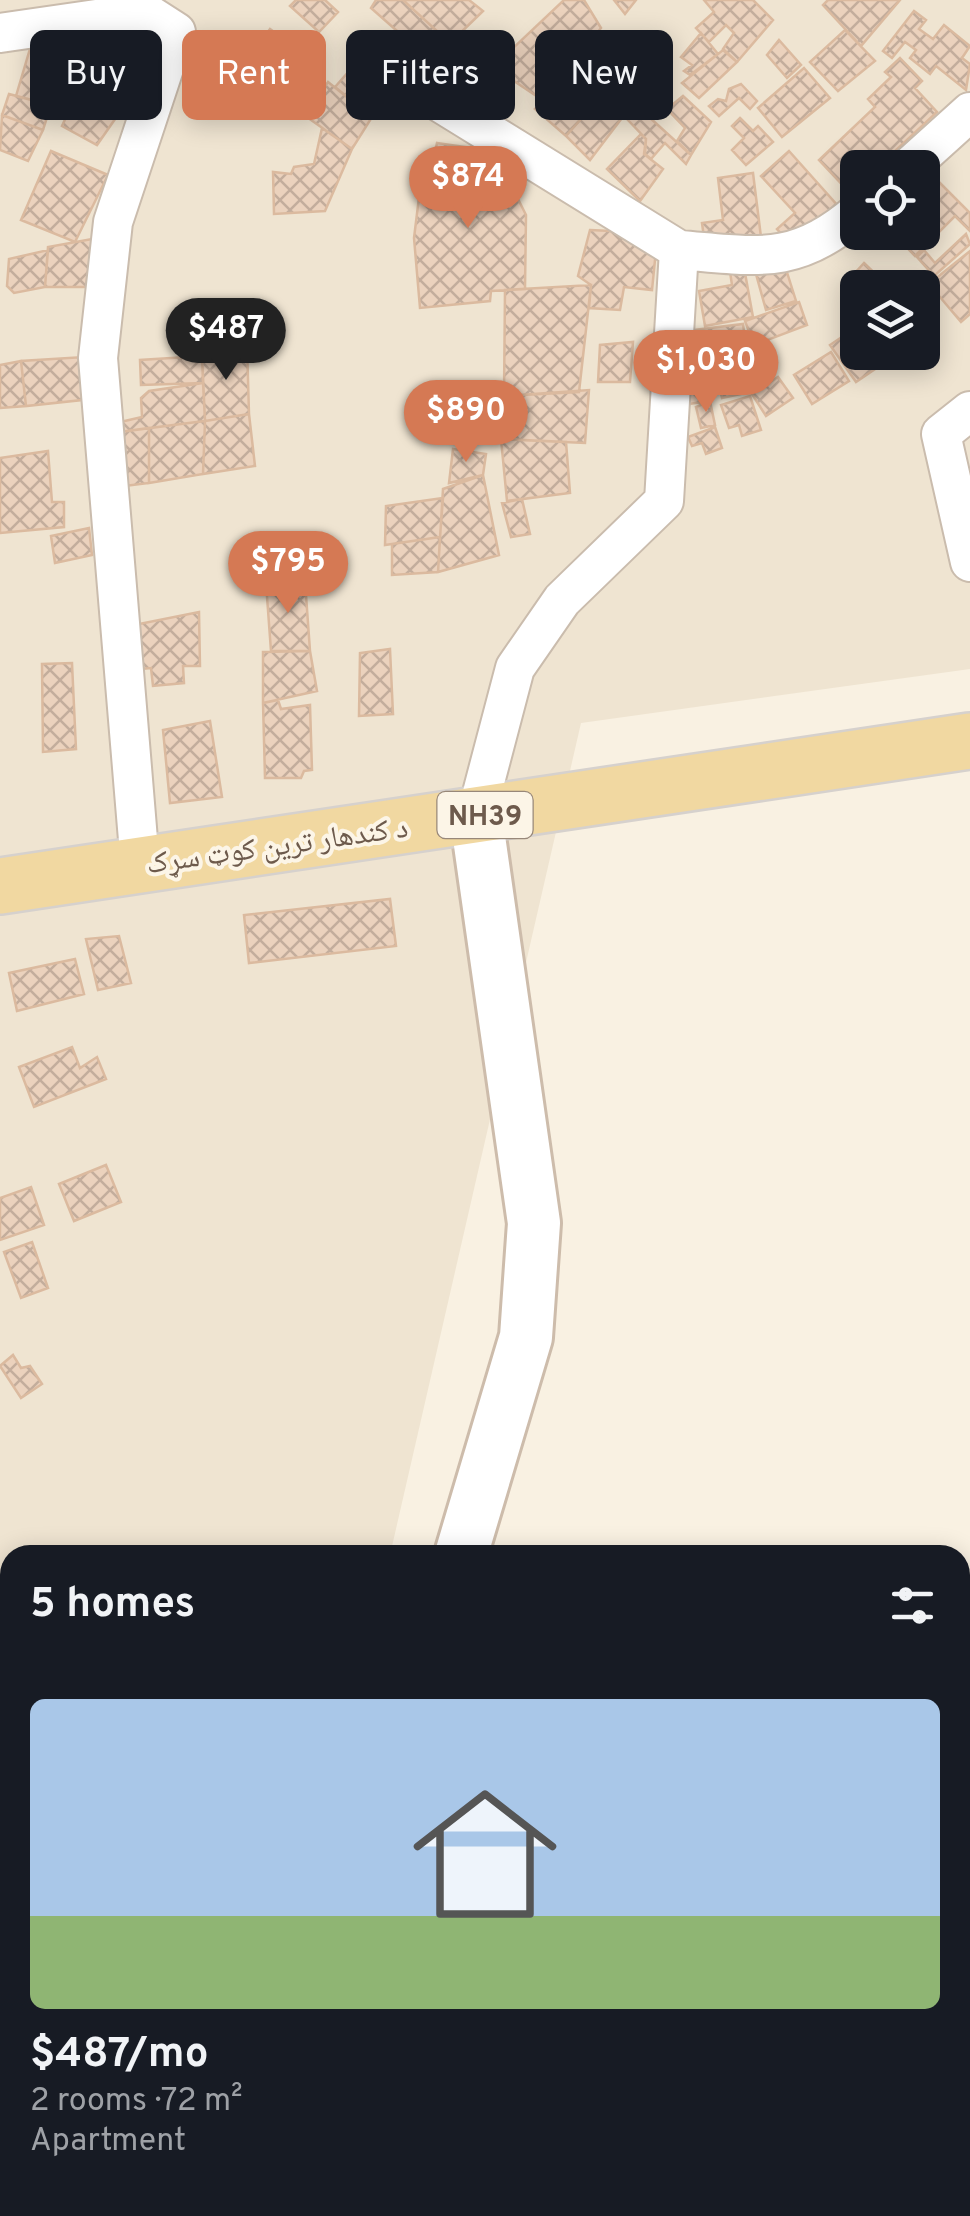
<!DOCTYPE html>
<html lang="en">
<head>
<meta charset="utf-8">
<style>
	body { margin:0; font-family:Overpass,"Noto Naskh Arabic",sans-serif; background:#242831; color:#f1f3f6; height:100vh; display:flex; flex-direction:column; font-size:38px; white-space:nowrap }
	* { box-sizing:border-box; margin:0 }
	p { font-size:32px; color:#9ea1a6 }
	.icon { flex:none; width:55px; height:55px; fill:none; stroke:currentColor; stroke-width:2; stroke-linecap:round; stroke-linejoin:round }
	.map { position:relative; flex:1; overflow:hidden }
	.details { position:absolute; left:0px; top:1545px; width:970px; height:672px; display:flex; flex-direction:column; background:#171b24; border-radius:30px 30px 0 0; box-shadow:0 5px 25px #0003 }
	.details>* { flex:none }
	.guide { position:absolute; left:30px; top:30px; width:910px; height:90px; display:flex; gap:20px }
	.buttons { position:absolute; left:840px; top:150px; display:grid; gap:20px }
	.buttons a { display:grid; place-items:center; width:100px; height:100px; border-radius:15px; background:#171b24; box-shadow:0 5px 25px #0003; font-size:50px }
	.price { position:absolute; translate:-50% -85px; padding:0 22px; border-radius:35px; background:#d57954; color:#fff; font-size:32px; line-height:65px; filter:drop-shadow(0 2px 5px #0008) }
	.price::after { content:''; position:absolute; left:50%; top:60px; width:30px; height:22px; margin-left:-15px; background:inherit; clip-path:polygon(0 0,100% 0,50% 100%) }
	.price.active { background:#222; color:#fff }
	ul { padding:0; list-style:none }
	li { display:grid; align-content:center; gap:20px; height:530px; padding:0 30px }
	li+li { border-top:2px solid #363941 }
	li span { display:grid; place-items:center; height:310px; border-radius:15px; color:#555 }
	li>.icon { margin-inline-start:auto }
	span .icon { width:180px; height:180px; fill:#fffc; stroke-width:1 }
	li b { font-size:42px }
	h2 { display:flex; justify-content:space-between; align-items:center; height:120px; padding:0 30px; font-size:42px }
	.tag { padding:0 35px; border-radius:15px; background:#171b24; box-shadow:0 5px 25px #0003; font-size:35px; line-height:90px }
	.tag.active { background:#d57954; color:#fff }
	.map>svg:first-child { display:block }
	.residential { fill:#efe4d1; fill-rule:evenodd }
	.building { fill:url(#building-cross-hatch); stroke:#dbba9f; stroke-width:2.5 }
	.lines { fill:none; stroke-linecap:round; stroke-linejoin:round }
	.street-casing { stroke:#cabcad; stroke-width:42 }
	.secondary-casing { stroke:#cdbcab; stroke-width:58 }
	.primary-casing { stroke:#d6d1cd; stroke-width:60 }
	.street { stroke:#fff; stroke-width:38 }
	.secondary { stroke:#fff; stroke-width:52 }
	.primary { stroke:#f1d8a1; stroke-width:55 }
	.labels { text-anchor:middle; stroke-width:8; stroke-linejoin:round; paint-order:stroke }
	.shield { fill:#fcf5e7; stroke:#98887a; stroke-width:2.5 }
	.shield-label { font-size:28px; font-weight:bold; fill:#6d5a4c }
	.street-label { font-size:30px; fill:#6d5a4c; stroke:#fcf5e7 }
</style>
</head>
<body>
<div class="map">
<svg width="970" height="2216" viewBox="0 0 970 2216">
	<defs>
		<pattern id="building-cross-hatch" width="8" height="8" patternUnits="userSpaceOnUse" patternTransform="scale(2.5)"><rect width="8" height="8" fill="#ebd2bd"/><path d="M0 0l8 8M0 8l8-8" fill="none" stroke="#c3ad9c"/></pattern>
	</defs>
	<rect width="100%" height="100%" fill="#f9f1e2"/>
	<path class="residential" d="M0,0H970V669L581,723L390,1555H10V2208H121L117,2216H0ZM858,168H922V232H858ZM858,288H922V352H858Z"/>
	<path class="building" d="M296,0H325L338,12L319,32L290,6Z
		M376,0H403L450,43L430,60L371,8Z
		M403,0H469L483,11L450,43Z
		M564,0H584L601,28L544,101L493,67Z
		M614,0H636L625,14Z
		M704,0H753L773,20L737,62L723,49L734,33L726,25L709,42L696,28L714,12Z
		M828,0H900L861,46L823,5Z
		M914,11L926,20L919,29L933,39L944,25L970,46L962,58L970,64L966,90L936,66L930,74L910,58L916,50L905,42L892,58L883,51Z
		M270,29L300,51L280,77L251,55Z
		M845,30L875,61L838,91L810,62Z
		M701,33L718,54L690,75L684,71L692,65L681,57Z
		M379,37L415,73L372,117L335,87Z
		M779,40L801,65L787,78L767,55Z
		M32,42L71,53L51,105L16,96Z
		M723,50L737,62L699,98L682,83Z
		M251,55L280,77L261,103L232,81Z
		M900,58L922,81L915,88L937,112L877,168H858V186L850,193L819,160L875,107L868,99L891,77L885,72Z
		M583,63L611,85L566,136L535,109Z
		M804,68L830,98L782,137L758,108Z
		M328,82L372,117L352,149L304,115Z
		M82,83L122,109L97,145L62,126Z
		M741,84L757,101L750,109L739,98L719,116L709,106L718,99L726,101L729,89Z
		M611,85L631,106L590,160L566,136Z
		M9,94L51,105L43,130L2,115Z
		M683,96L711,122L691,155L677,141L685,128L667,109Z
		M638,107L691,155L686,164L665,143L651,159L645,154L646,139L627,119Z
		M2,115L43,130L28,161L0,150Z
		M740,118L753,131L758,126L773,142L746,165L732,150L744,138L732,126Z
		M322,128L352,149L325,211L274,214L273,172L291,174L294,167L314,164Z
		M641,134L646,139L644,154L663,169L640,201L607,169Z
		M437,143L485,150L511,185L526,215L525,289L491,291L490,301L420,308L414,238L420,189L429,180Z
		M51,151L108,175L75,242L21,220Z
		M789,151L838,206L792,246L777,229L795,213L761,176Z
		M753,173L761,237L705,245L702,223L723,220L718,178Z
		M931,174L970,213V231L955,216L915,256L892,232H922V182Z
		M590,230L632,232L657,240L652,290L624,287L620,310L589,308L591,285L578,276Z
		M966,234L970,244L934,276L917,257L924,250L935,263Z
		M92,239L86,287H45L48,247Z
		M48,250L45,287L14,293L7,286L9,259Z
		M970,251V314L961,322L929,284Z
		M743,262L753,317L705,326L699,291L732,285L729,265Z
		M864,263L890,288H858V295L845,284Z
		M785,266L796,301L766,310L756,274Z
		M591,285L579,392L504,396L505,290Z
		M799,302L807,325L754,345L745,321Z
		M922,318L935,329L922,343Z
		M743,324L747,355L689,362L685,331Z
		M858,326V352H890L893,357L856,382L830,345Z
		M633,342L630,382H598L600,345Z
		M247,344L249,414L205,421L202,354Z
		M831,352L849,381L812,404L794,375Z
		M202,356L203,383L141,385L140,360Z
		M84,357L82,400L26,406L21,361Z
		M21,361L26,406L0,408V365Z
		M745,361L750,392L722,398L718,378L734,375L731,363Z
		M778,377L793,398L766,416L752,394Z
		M706,381L708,401L689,404L687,384Z
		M203,383L205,421L104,434L103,426L142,417L141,398L149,391Z
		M589,390L585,443L499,439L504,396Z
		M750,396L761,430L742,436L739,425L729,428L721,405Z
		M710,401L715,425L701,428L696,407Z
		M249,414L255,466L203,474L205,421Z
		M205,421L203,474L149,483V428Z
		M715,427L722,448L706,454L702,443L692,446L688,437Z
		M149,428V483L108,488L104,434Z
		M501,439L566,442L570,493L507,501Z
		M453,449L486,454L483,475L449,483Z
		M48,451L52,502H64V527L0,533V458Z
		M483,475L499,555L438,572L443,489Z
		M443,498L440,537L385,545L386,506Z
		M522,499L530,534L511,537L502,503Z
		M89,528L92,555L55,563L51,536Z
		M440,537L438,572L392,575V544Z
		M305,581L310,651H271L266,583Z
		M199,612L200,666H183L184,683L153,686L151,668L130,670L134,625Z
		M390,649L393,714L359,716L360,653Z
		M310,651L317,691L263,703V652Z
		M72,663L76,749L43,752L42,664Z
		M278,700L281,709L310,705L312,770L304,771L301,778H265L263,703Z
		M210,721L222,797L170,803L163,730Z
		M390,899L396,946L249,963L244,915Z
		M119,936L131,983L98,990L86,939Z
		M75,959L84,994L17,1011L9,973Z
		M72,1047L80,1068L97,1057L106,1079L34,1107L19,1067Z
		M106,1165L121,1202L74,1221L59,1184Z
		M31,1187L44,1225L0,1240V1198Z
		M32,1242L48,1288L21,1298L4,1252Z
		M13,1355L21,1368L30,1366L42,1384L21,1398L0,1366Z"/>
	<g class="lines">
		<defs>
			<path id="street" d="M0,33L145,12L176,32L113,222L98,358L140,864
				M415,87L679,250L664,501L562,600L515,668L476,816
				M908,168L970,112
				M679,250C755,256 795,267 858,212
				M970,411L941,434L970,562"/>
			<path id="secondary" d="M461,1555L526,1337L534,1223L476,816
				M186,2216L192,2208"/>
			<path id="primary" d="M0,886L970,741"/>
		</defs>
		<use href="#street" class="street-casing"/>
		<use href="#secondary" class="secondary-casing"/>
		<use href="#primary" class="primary-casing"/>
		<use href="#street" class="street"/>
		<use href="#secondary" class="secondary"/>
		<use href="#primary" class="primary"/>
	</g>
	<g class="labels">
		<rect class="shield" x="437.5" y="792" width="95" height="46" rx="8"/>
		<g class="shield-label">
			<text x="485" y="825">NH39</text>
		</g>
		<g class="street-label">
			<text transform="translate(277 845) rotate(-8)" y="10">د کندهار ترين کوټ سړک</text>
		</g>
	</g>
</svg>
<div class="buttons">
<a><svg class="icon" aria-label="locate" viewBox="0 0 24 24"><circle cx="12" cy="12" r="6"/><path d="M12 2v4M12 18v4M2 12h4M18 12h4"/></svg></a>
<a><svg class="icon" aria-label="layers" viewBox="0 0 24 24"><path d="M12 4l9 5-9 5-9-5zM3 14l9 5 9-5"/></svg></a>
</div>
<b class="price" style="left:468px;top:231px">$874</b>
<b class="price active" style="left:226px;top:383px">$487</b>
<b class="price" style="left:706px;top:415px">$1,030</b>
<b class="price" style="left:466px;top:465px">$890</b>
<b class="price" style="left:288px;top:616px">$795</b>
<div class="guide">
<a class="tag">Buy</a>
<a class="tag active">Rent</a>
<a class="tag">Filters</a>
<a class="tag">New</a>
</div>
<section class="details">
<h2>5 homes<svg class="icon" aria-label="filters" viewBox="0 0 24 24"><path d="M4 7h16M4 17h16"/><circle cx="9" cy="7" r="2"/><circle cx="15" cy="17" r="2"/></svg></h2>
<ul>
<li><span style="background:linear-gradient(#a9c7e8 70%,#8fb573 0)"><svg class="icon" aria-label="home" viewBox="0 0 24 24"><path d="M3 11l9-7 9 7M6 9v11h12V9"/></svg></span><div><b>$487/mo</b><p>2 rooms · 72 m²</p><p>Apartment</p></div></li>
</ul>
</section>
</div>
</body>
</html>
